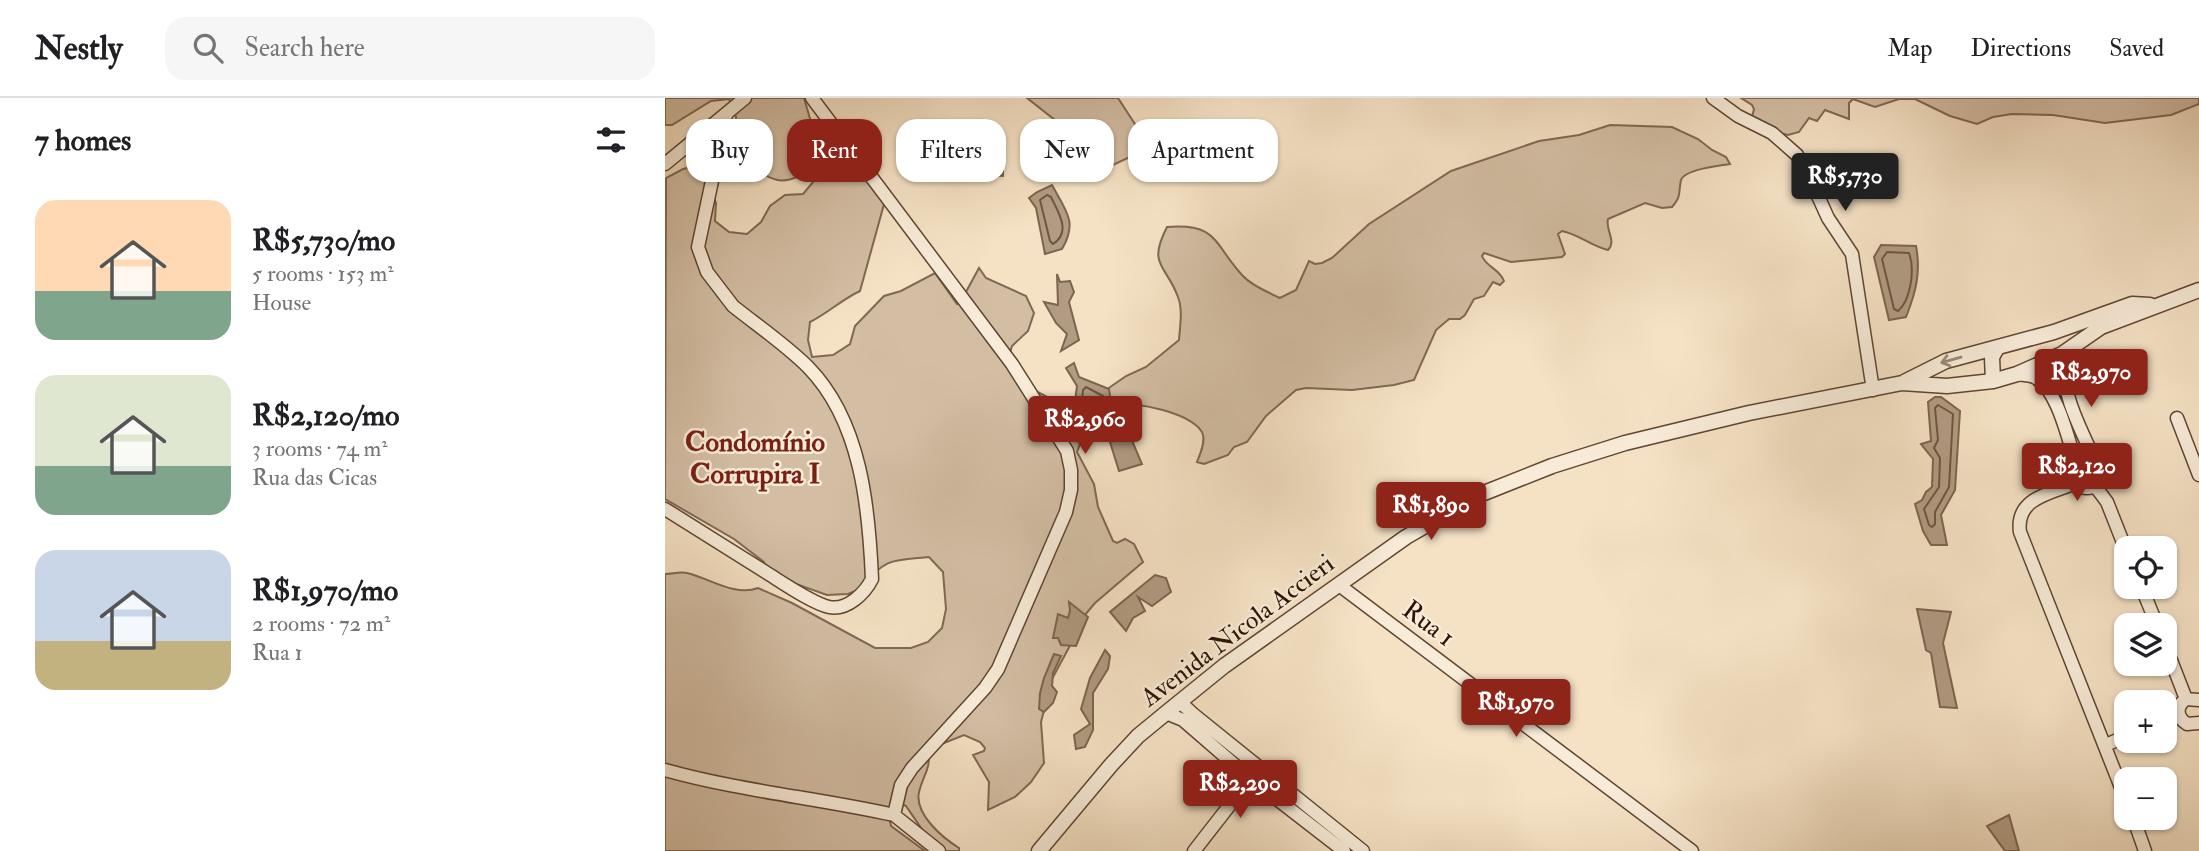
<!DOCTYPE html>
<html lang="en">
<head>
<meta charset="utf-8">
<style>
	body { margin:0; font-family:"IM FELL Double Pica",serif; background:#f6f6f6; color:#202124; height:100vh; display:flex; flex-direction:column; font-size:26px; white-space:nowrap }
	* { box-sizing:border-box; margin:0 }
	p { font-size:23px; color:#757577 }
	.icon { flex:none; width:38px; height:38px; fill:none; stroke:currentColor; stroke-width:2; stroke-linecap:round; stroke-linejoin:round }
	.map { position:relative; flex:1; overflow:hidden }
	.sheet { display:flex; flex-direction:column; background:#fff; width:665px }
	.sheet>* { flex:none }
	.hud { position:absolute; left:21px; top:21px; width:665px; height:63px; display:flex; gap:14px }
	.buttons { position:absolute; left:1449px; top:438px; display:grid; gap:14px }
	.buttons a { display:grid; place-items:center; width:63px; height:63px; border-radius:14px; background:#fff; box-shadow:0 2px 5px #0004; font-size:35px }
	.price { position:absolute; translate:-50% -60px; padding:0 16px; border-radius:7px; background:#8f2418; color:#fff; font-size:23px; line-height:46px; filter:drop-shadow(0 2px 4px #0008) }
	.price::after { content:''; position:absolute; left:50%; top:42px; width:21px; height:16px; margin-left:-10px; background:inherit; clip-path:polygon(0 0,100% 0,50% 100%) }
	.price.selected { background:#222; color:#fff }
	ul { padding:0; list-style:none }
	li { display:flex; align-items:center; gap:21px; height:175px; padding:0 35px }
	li span { display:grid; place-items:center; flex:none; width:196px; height:140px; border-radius:21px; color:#555 }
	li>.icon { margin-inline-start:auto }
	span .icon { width:84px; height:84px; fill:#fffc; stroke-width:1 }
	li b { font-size:30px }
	h2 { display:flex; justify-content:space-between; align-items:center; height:84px; padding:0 35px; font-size:30px }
	.chip { padding:0 24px; border-radius:21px; background:#fff; box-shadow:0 2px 5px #0004; font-size:24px; line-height:63px }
	.chip.selected { background:#8f2418; color:#fff }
	header { display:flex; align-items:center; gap:42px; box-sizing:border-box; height:98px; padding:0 35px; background:#fff; border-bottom:2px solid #e0e0e0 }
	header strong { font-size:33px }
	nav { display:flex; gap:38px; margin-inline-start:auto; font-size:24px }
	.search { width:490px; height:63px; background:#f6f6f6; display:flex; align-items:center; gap:18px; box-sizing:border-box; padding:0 24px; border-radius:21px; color:#757577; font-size:26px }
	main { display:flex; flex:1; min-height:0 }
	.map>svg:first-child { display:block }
	.green { fill:#d3bea4; stroke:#806852; stroke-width:2 }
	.water { fill:#b19b82; stroke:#7c644e; stroke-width:2 }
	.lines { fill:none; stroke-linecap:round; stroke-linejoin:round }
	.shore { stroke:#6f5642; stroke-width:2 }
	.minor-casing { stroke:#5f4532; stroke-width:15 }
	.tertiary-casing { stroke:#5f4532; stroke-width:17 }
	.minor { stroke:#f8ecd9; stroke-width:12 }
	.tertiary { stroke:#f8ecd9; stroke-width:14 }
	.oneway { stroke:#9d8978 }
	.labels { text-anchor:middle; stroke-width:5; stroke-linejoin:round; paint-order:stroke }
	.street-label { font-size:26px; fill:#2d1101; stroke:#f8ecd9 }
	.neighbourhood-label { font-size:28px; font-weight:bold; fill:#7a1f14; stroke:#f8ecd9 }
</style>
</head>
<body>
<header>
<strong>Nestly</strong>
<div class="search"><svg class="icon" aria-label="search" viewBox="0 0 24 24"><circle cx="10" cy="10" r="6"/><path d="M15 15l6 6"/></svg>Search here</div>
<nav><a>Map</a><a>Directions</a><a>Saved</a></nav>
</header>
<main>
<section class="sheet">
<h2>7 homes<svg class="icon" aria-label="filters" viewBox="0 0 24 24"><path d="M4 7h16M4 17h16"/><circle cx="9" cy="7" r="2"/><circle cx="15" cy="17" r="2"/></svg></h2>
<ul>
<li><span style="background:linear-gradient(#ffd9b3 65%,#7fa58c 0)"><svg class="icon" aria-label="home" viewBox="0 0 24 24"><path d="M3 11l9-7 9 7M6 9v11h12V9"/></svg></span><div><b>R$5,730/mo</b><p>5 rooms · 153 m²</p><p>House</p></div></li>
<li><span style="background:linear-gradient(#dfe7d0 65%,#7fa58c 0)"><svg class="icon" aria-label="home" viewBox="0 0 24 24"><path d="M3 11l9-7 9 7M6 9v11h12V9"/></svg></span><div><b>R$2,120/mo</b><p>3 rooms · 74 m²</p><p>Rua das Cicas</p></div></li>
<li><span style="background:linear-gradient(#c9d6e8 65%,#c2b280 0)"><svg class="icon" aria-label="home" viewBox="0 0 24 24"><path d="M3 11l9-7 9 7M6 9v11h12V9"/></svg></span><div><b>R$1,970/mo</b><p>2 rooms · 72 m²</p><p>Rua 1</p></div></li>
</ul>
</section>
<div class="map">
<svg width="1534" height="753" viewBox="0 0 1534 753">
	<rect width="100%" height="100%" fill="#f5e2c5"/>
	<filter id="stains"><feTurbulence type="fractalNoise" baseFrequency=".00286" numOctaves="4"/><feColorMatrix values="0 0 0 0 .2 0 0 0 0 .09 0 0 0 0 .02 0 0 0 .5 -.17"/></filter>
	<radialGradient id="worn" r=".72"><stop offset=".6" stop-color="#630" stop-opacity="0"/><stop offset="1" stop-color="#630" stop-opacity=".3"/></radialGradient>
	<path class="green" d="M0,0H139L148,31V67C117,97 99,78 72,55L71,19L64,1L46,3L7,27H0Z
		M362,0H453L481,43L465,59L448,67H418V51L424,28L408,34L404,33Z
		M1076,0H1534V6L1506,17L1440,25L1388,17L1347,16L1328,19L1312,26L1285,18L1250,1H1234L1210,9L1188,1L1184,5V21L1160,12L1152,23L1144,20L1134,34L1123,37L1088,28L1086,23L1089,11L1087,7Z
		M945,27L1007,29L1033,41L1047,52L1061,59L1065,66C1054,68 1020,71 1016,82C1013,96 1017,97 1007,109L997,110L980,105L943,121C940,132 952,143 943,152C926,148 913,136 897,133L893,136L900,156L897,159L846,164L819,155L817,158C821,169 835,171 839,183L835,187L828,184L819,198L809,201L800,217L795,221H784L771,232L749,282L729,287L687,292L641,290L631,292L601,318L582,344L569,349L563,357L539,366L532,364C535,356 540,346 538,337C533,316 466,301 448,308C430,314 418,337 412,354L429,386L433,409L448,443L452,445L460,441L469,446L478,464L430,505L414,524L408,542L387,581L376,624L379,665L366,684L350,699L323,712L324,684L308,657L319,653L320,650L315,644L299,637L264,651C265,675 259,674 254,694C249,716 278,740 294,750V753H277L267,746L241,708L235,705L224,718L226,728L260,753H0V476C7,476 16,473 22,475C44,480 70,499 93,490L127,505L210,550H246L263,544L277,530L281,511L278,474L264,459C232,462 217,459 200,489L183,496L162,497L103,476L99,464L69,441L0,401L1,80L18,71L36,67L51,105L50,123L64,134L82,136L96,124L105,108L120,97L138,96L164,65L180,54L205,79L221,99L195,193C176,202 163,215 145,224L143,242L147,259L168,257L185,246L190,228L219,198L236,193L270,175L292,206L296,203L314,170L321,180L361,198L369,215L363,233L347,248L342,265L350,282L386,301H428L461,278L481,269L514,242C515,228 518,212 513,199C501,166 482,168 502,129C554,125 548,146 578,178C587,188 603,194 615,200L631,192L644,163L650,166L657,165L667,160L704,126L786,73L874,43L914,37Z"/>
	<path class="water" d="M312,37H322L338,50V78L324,77V59L317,53Z
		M387,87C401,113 413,124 397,151L380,156L371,110L364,100L372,94Z
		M1216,147L1251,148C1256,174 1251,194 1241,219L1224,222L1209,159Z
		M392,176L395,184L405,183L409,194L404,204L414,242L396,253L402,236L391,225L379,204L393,207Z
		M409,265L414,279L444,291L447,311L424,329L410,303L412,288L401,270Z
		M1270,299H1276L1295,313L1290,392L1276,417L1282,447H1266L1258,433L1250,406L1257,402L1261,394L1267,389L1268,361L1256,346L1266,343L1263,304Z
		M454,336L465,338L477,366L454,373L445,344Z
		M490,477L501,480L506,494L487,508L473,499L480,513L468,520L461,533L445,514Z
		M404,504L423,519L411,548L396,547L393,540H388L393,516L403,520L405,513Z
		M1252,511L1286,514L1278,545L1292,610L1275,609L1266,555L1261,552Z
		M440,552L445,558L443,571L428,595V632L420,649L411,651L409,637L425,626L416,611L425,580Z
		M389,556L396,558L388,575L387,588L392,594L388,605L379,614L374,611L375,595L379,580Z
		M1344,717L1354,753H1340L1322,728Z"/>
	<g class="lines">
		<path class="shore" d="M382,97L386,99C393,114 407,134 388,146L385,143L375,102Z
			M1222,154L1244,155C1250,171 1246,202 1233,213L1229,211L1217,161Z
			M421,289L438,298L439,308L428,317L425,316L417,302L418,292Z
			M1273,307L1288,316L1284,389L1270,414V426L1267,429L1264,427L1259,411L1274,389L1275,360L1269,350L1273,342L1270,310Z"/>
		<defs>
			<path id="minor" d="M147,0L347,266L402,353L406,372V392L401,414L333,571L320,590L247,670L236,687L229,717L274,753
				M1048,0L1073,18L1107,35L1132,57L1142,74L1163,120L1187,156L1208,292
				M0,66L80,0
				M1397,256C1397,299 1416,331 1433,369
				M1352,276C1357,277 1364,277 1369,279C1393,290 1404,345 1412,369
				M1512,320L1534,377
				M1409 377a13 13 0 1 1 26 0a13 13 0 1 1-26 0Z
				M1411,385C1386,395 1350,400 1355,434L1461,702
				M1430,388L1442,404L1461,452
				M0,411C34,432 68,454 102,475C118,485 147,505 164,509C182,513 200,495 207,481C204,409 196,323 143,269C121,247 93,228 68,208L42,174L33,149L61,17
				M674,487L1027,753
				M1476,488L1492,527
				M1500,547L1521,601
				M1534,602L1521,601C1511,608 1511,619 1522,626L1534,625
				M515,604L528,616L698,753
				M501,615L518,622L586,681L679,753
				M1500,622L1513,616
				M1441,647L1461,638
				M0,672C75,693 153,700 229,717
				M1468,719L1480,753
				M529,753L589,676"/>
			<path id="tertiary" d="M1328,283L1327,259L1332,250
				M1239,284L1281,263L1389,234L1467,206L1485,207
				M374,753L446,667L473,638L501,615L559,568L741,439L814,397L887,368L960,345L1084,315L1237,285L1282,288L1328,283L1352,276L1397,256L1436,229L1534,192"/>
		</defs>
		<use href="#minor" class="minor-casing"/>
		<use href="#tertiary" class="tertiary-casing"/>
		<use href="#minor" class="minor"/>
		<use href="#tertiary" class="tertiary"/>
	</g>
	<defs><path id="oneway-shaft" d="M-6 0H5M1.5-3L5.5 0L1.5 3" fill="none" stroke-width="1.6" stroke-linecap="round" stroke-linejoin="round" transform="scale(1.75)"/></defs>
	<use class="oneway" href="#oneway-shaft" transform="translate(1286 262) rotate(164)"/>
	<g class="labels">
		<g class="street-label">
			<text transform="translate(764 525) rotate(37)" y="9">Rua 1</text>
			<text transform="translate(572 532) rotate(-37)" y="9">Avenida Nicola Accieri</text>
		</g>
		<g class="neighbourhood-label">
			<text x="90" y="353">Condomínio<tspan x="90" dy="32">Corrupira I</tspan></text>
		</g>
	</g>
	<rect width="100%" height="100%" filter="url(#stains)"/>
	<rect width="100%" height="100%" fill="url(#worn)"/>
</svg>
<div class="buttons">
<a><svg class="icon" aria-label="locate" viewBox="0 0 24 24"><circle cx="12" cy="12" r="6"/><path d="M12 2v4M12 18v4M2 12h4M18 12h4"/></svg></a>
<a><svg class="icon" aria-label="layers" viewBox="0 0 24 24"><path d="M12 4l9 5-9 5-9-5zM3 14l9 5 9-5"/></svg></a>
<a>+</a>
<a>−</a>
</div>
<b class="price selected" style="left:1180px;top:115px">R$5,730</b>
<b class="price" style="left:1426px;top:311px">R$2,970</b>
<b class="price" style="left:420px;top:358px">R$2,960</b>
<b class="price" style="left:1412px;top:405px">R$2,120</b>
<b class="price" style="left:766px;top:444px">R$1,890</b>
<b class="price" style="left:851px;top:641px">R$1,970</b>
<b class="price" style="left:575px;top:722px">R$2,290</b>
<div class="hud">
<a class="chip">Buy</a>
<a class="chip selected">Rent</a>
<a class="chip">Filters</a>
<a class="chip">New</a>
<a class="chip">Apartment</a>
</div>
</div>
</main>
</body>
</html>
